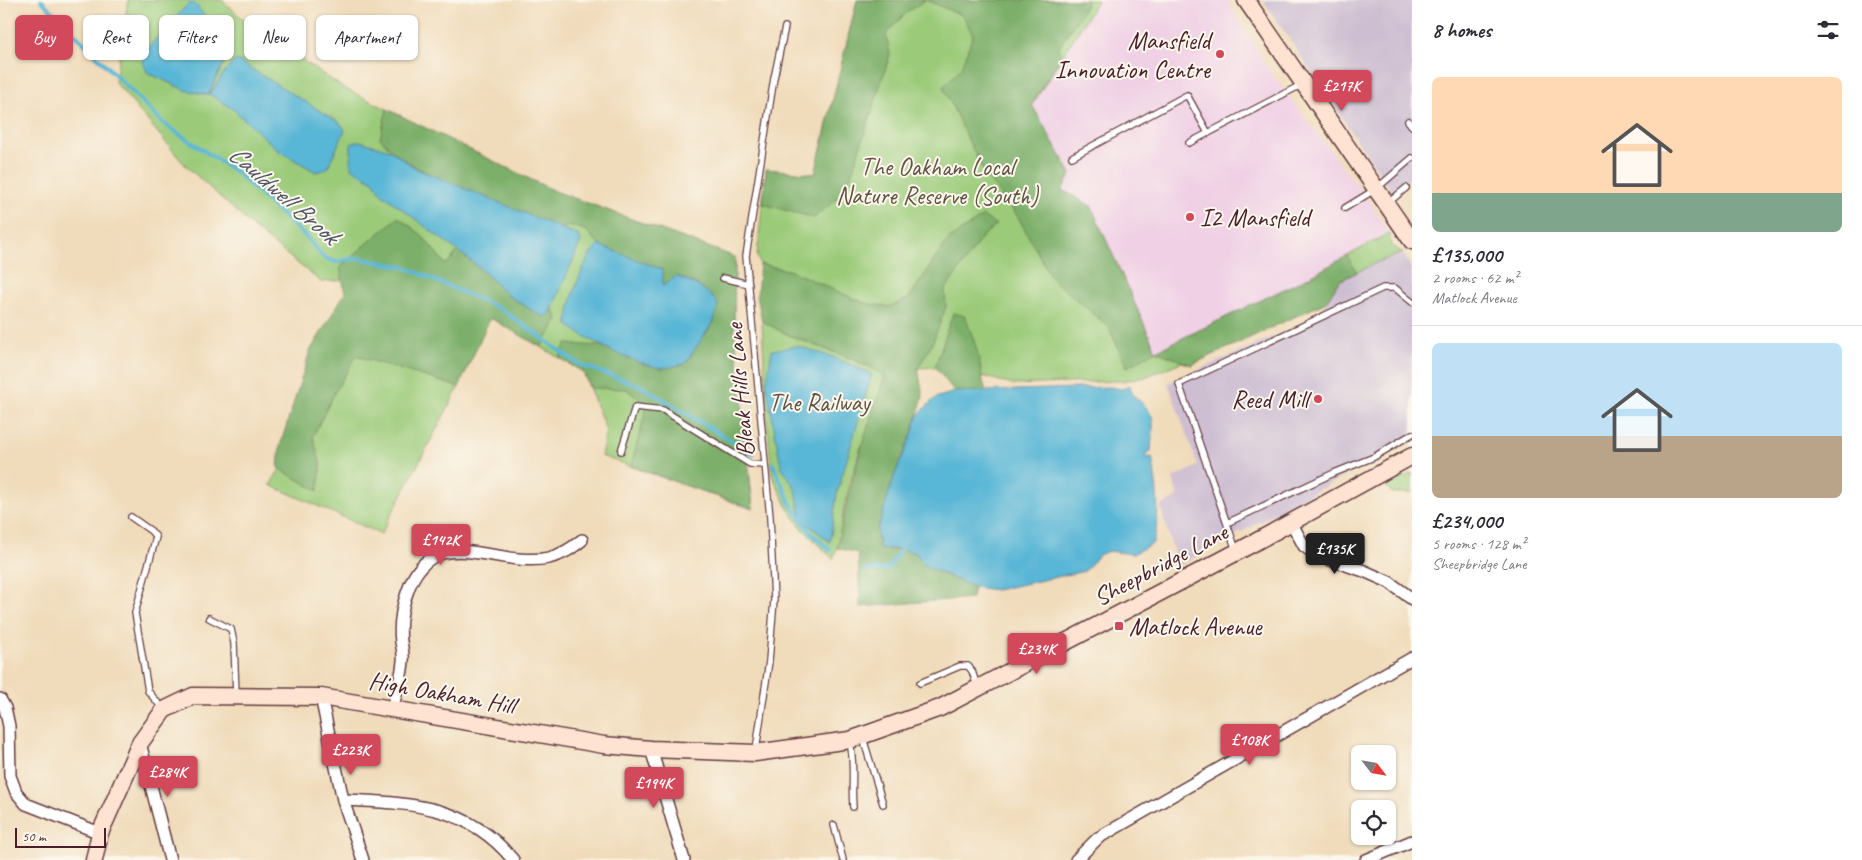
<!DOCTYPE html>
<html lang="en">
<head>
<meta charset="utf-8">
<style>
	body { margin:0; font-family:Caveat,sans-serif; background:#f7f7f7; color:#2b2b33; height:100vh; display:flex; flex-direction:column; font-size:19px; white-space:nowrap }
	* { box-sizing:border-box; margin:0 }
	p { font-size:16px; color:#7c7c81 }
	.icon { flex:none; width:28px; height:28px; fill:none; stroke:currentColor; stroke-width:2; stroke-linecap:round; stroke-linejoin:round }
	.map { position:relative; flex:1; overflow:hidden }
	.drawer { display:flex; flex-direction:column; background:#fff; width:450px }
	.drawer>* { flex:none }
	.guide { position:absolute; left:15px; top:15px; width:475px; height:45px; display:flex; gap:10px }
	.needle { width:32px; rotate:121deg }
	.fabs { position:absolute; left:1351px; top:745px; display:grid; gap:10px }
	.fabs a { display:grid; place-items:center; width:45px; height:45px; border-radius:8px; background:#fff; box-shadow:0 1px 4px #0004; font-size:25px }
	.scale { position:absolute; left:15px; bottom:12px; width:91px; box-sizing:border-box; padding-left:5px; border:2px solid #4a1f2b; border-top:0; font-size:14px; line-height:18px; white-space:nowrap; color:#4a1f2b; -webkit-text-stroke:4px #fbf7ec; paint-order:stroke }
	.price { position:absolute; translate:-50% -42px; padding:0 11px; border-radius:5px; background:#d1495b; color:#fff; font-size:16px; line-height:32px; filter:drop-shadow(0 1px 2px #0008) }
	.price::after { content:''; position:absolute; left:50%; top:30px; width:15px; height:11px; margin-left:-8px; background:inherit; clip-path:polygon(0 0,100% 0,50% 100%) }
	.price.on { background:#222; color:#fff }
	ul { padding:0; list-style:none }
	li { display:grid; align-content:center; gap:10px; height:265px; padding:0 20px }
	li+li { border-top:1px solid #e1e1e2 }
	li span { display:grid; place-items:center; height:155px; border-radius:8px; color:#555 }
	li>.icon { margin-inline-start:auto }
	span .icon { width:90px; height:90px; fill:#fffc; stroke-width:1 }
	li b { font-size:21px }
	h2 { display:flex; justify-content:space-between; align-items:center; height:60px; padding:0 20px; font-size:21px }
	.tag { padding:0 18px; border-radius:8px; background:#fff; box-shadow:0 1px 4px #0004; font-size:18px; line-height:45px }
	.tag.on { background:#d1495b; color:#fff }
	main { display:flex; flex:1; min-height:0 }
	.map>svg:first-child { display:block }
	.built { fill:#f0d0e5 }
	.industrial { fill:#cebed2 }
	.green { fill:#9bcb79; stroke:#727552 }
	.forest { fill:#7caf69; stroke:#63674a }
	.water { fill:#58b6d6; stroke:#516a80 }
	.lines { fill:none; stroke-linecap:round; stroke-linejoin:round }
	.stream { stroke:#58b6d6; stroke-width:4 }
	.lane-casing { stroke:#633b40; stroke-width:8 }
	.street-casing { stroke:#633b40; stroke-width:14 }
	.secondary-casing { stroke:#633b40; stroke-width:19 }
	.lane { stroke:#fff; stroke-width:5.5 }
	.street { stroke:#fff; stroke-width:11 }
	.secondary { stroke:#fee3d2; stroke-width:16 }
	.poi-dot { fill:#d1495b; stroke:#fbf7ec; stroke-width:2 }
	.labels { text-anchor:middle; stroke-width:4; stroke-linejoin:round; paint-order:stroke }
	.poi-label { font-size:25px; fill:#4a1f2b; stroke:#fbf7ec; text-anchor:end }
	.park-label { font-size:25px; fill:#625342; stroke:#fbf7ec }
	.street-label { font-size:25px; fill:#4a1f2b; stroke:#fbf7ec }
	.water-label { font-size:26px; font-style:italic; fill:#4f5467; stroke:#fbf7ec }
</style>
</head>
<body>
<main>
<div class="map">
<svg width="1412" height="860" viewBox="0 0 1412 860">
	<rect width="100%" height="100%" fill="#fbf7ec"/>
	<filter id="ink" filterUnits="userSpaceOnUse"><feTurbulence type="fractalNoise" baseFrequency=".02" numOctaves="2"/><feDisplacementMap in="SourceGraphic" scale="10" xChannelSelector="R" yChannelSelector="G"/><feConvolveMatrix kernelMatrix="1 2 1 2 8 2 1 2 1" color-interpolation-filters="sRGB"/></filter>
	<filter id="wash" filterUnits="userSpaceOnUse"><feTurbulence type="fractalNoise" baseFrequency=".0096" numOctaves="4" result="noise"/><feDisplacementMap in="SourceGraphic" scale="20" xChannelSelector="R" yChannelSelector="G"/><feGaussianBlur stdDeviation="1.12" result="paint"/><feColorMatrix in="noise" values="0 0 0 0 0 0 0 0 0 0 0 0 0 0 0 0 0 1.4 0 .05"/><feComposite in="paint" operator="in"/></filter>
	<g filter="url(#wash)">
		<rect width="100%" height="100%" fill="#f0dbba"/>
		<path class="built" d="M1098,0H1227L1269,70L1372,205L1389,233L1307,278L1156,351L1091,206L1062,190L1032,104Z"/>
		<path class="industrial" d="M1263,0H1412V176L1392,192Z
			M1403,253L1412,271V439L1178,566L1160,506L1178,497L1173,478L1198,466L1168,383L1317,318L1339,281L1378,262Z"/>
		<path class="green" d="M128,0H222L245,21L342,87L552,190L735,257L734,325L753,509L601,456L606,430L583,372L499,322L402,276L321,282L261,234L185,165L115,82Z
			M857,0H1098L1032,105L1071,174L1062,190L1091,206L1156,351L1307,278L1389,233L1391,245L1403,253L1378,262L1339,281L1326,302L1191,365L1182,362L1145,377L1123,381L1013,385L980,375L948,380L935,367L918,368L889,307L864,303L791,271L760,264L757,256L766,169L815,174Z
			M762,321C801,345 846,352 886,376C871,416 857,457 846,498C841,518 841,539 833,559L802,528L789,510L772,475L766,408Z
			M352,354L459,387L381,534L270,485Z
			M1412,473V493H1392L1386,486Z"/>
		<path class="forest" d="M857,0H925L906,13L886,34L890,55L846,191L814,218L763,204L766,169L815,174Z
			M926,0H1087L1085,7L1059,47L1060,58L1032,105L1071,174L1062,190L1091,206L1156,351L1307,278L1347,256L1357,272L1339,281L1326,302L1191,365L1156,351L1127,367L1108,326L1052,279L1018,217L985,175L943,87L961,68L973,35L963,16Z
			M387,109L552,190L735,257L734,325L753,509L631,466L647,406L626,389L590,388L583,372L559,358L566,344L600,346L662,368L685,364L714,321L698,285L677,276L663,286L611,250L599,245L587,231L570,225L561,229C512,207 411,178 380,138Z
			M983,216L996,225L983,236L945,290L946,307L933,342L918,368L923,396L911,437L895,474L877,531L879,549H901L916,553L925,566L974,587L972,598L860,607L858,553L837,548C848,489 865,432 885,376C846,351 801,345 762,321L757,296L760,264L791,271L864,303L889,307L908,299L948,240Z
			M398,217L422,235L446,265L458,251L479,267L507,295L536,312L553,307L558,320L541,347L490,318L459,387L356,356L336,390L313,436L321,466L318,491L278,468L280,446L310,351L345,293L340,267Z
			M953,313L965,316C970,330 976,344 979,359C981,370 982,380 986,391L955,392L935,367Z"/>
		<path class="water" d="M189,3L195,4L213,26L222,32L228,47L226,59L208,95L185,90L148,73C146,70 144,65 143,62C143,48 179,15 189,3Z
			M237,60L340,123L345,130L327,169L316,172L279,151L234,110L209,94C220,81 223,70 237,60Z
			M359,141L390,150L417,169L578,235L581,241L550,314L543,317L507,295L479,267L382,194L373,181L351,168V144Z
			M599,245L663,270V286L676,276C692,283 709,289 718,305L714,321L685,364C678,365 669,368 662,368C636,365 588,341 568,325C566,309 585,253 599,245Z
			M797,346L833,357L872,374L837,493L830,542L801,519L796,490L781,466L766,385L772,350Z
			M1130,385C1131,398 1143,401 1149,411C1157,421 1151,439 1151,451L1145,454L1147,458L1152,457C1157,484 1161,517 1153,543L1133,554L1109,551L1099,555L1085,571L996,590L974,587L925,566L916,553L901,549H879L877,531L895,474L911,437L918,415L935,398L955,392L1110,387L1122,389Z"/>
		<g class="lines">
			<path class="stream" d="M41,0L164,124L236,172L305,236L324,258L336,262L357,258L405,267L501,309L578,364L641,386L753,454
				M773,464L791,505L810,532L830,550
				M864,570L888,569L901,549"/>
		</g>
	</g>
	<g filter="url(#ink)">
		<g class="lines">
			<defs>
				<path id="lane" d="M1408,121L1412,126
					M1189,143L1301,85
					M1072,157L1187,95L1208,133
					M1388,203L1406,188
					M1345,208L1376,189L1412,158
					M723,278L749,284
					M621,451L635,407L663,410L750,464L764,465
					M131,517L151,531L156,537L135,613L148,691L162,708
					M1227,523L1334,473L1374,457L1412,434
					M1236,550L1179,384L1383,288H1395L1412,302
					M209,618L231,629L234,643L236,694
					M920,683L960,666H968L972,671L977,686
					M863,738L883,804
					M850,742C855,765 851,784 853,807
					M756,750L769,661L774,600L770,518L746,256L774,78L785,27
					M834,825L843,860"/>
				<path id="street" d="M1291,522L1304,546L1316,555L1364,571L1389,582L1412,599
					M321,697L343,800L363,860
					M0,699L5,708L9,726L10,776L16,792L26,804L100,833
					M392,709C396,694 402,677 403,661C404,655 402,648 401,642C399,625 401,610 407,593C432,518 494,569 549,558C562,555 571,549 582,540
					M140,743L170,860
					M651,749L684,860
					M343,800C409,803 468,804 513,860
					M1076,860L1098,838L1412,658
					M1366,860L1412,841"/>
				<path id="secondary" d="M1246,0L1412,241
					M94,860L100,833L140,743L164,710L193,696L321,697L604,745L651,749L755,753L850,740L940,708L1237,552L1412,456"/>
			</defs>
			<use href="#lane" class="lane-casing"/>
			<use href="#street" class="street-casing"/>
			<use href="#secondary" class="secondary-casing"/>
			<use href="#lane" class="lane"/>
			<use href="#street" class="street"/>
			<use href="#secondary" class="secondary"/>
		</g>
	</g>
	<g class="poi-dot">
		<circle cx="1220" cy="54" r="5"/>
		<circle cx="1190" cy="217" r="5"/>
		<circle cx="1318" cy="399" r="5"/>
		<rect x="1114" y="621" width="10" height="10" rx="2.5"/>
	</g>
	<g class="labels">
		<g class="poi-label">
			<text x="1210" y="49">Mansfield<tspan x="1210" dy="29">Innovation Centre</tspan></text>
			<text x="1200" y="226" text-anchor="start">I2 Mansfield</text>
			<text x="1308" y="408">Reed Mill</text>
			<text x="1129" y="635" text-anchor="start">Matlock Avenue</text>
		</g>
		<g class="park-label">
			<text x="937" y="175">The Oakham Local<tspan x="937" dy="29">Nature Reserve (South)</tspan></text>
			<text x="819" y="411">The Railway</text>
		</g>
		<g class="street-label">
			<text transform="translate(739 390) rotate(-95)" y="9">Bleak Hills Lane</text>
			<text transform="translate(1160 564) rotate(-28)" y="9">Sheepbridge Lane</text>
			<text transform="translate(442 692) rotate(10)" y="9">High Oakham Hill</text>
		</g>
		<g class="water-label">
			<text transform="translate(284 194) rotate(41)" y="9">Cauldwell Brook</text>
		</g>
	</g>
</svg>
<div class="fabs">
<a><svg class="needle" viewBox="-14 -14 28 28"><path d="M0-13l5 13h-10z" fill="#e53935"/><path d="M0 13l5-13h-10z" fill="#7c7c81"/></svg></a>
<a><svg class="icon" aria-label="locate" viewBox="0 0 24 24"><circle cx="12" cy="12" r="6"/><path d="M12 2v4M12 18v4M2 12h4M18 12h4"/></svg></a>
</div>
<div class="scale">50 m</div>
<b class="price" style="left:1342px;top:112px">£217K</b>
<b class="price" style="left:441px;top:566px">£142K</b>
<b class="price on" style="left:1335px;top:575px">£135K</b>
<b class="price" style="left:1037px;top:675px">£234K</b>
<b class="price" style="left:1250px;top:766px">£108K</b>
<b class="price" style="left:351px;top:776px">£223K</b>
<b class="price" style="left:168px;top:798px">£284K</b>
<b class="price" style="left:654px;top:809px">£194K</b>
<div class="guide">
<a class="tag on">Buy</a>
<a class="tag">Rent</a>
<a class="tag">Filters</a>
<a class="tag">New</a>
<a class="tag">Apartment</a>
</div>
</div>
<section class="drawer">
<h2>8 homes<svg class="icon" aria-label="filters" viewBox="0 0 24 24"><path d="M4 7h16M4 17h16"/><circle cx="9" cy="7" r="2"/><circle cx="15" cy="17" r="2"/></svg></h2>
<ul>
<li><span style="background:linear-gradient(#ffd9b3 75%,#7fa58c 0)"><svg class="icon" aria-label="home" viewBox="0 0 24 24"><path d="M3 11l9-7 9 7M6 9v11h12V9"/></svg></span><div><b>£135,000</b><p>2 rooms · 62 m²</p><p>Matlock Avenue</p></div></li>
<li><span style="background:linear-gradient(#bfe0f5 60%,#b9a48a 0)"><svg class="icon" aria-label="home" viewBox="0 0 24 24"><path d="M3 11l9-7 9 7M6 9v11h12V9"/></svg></span><div><b>£234,000</b><p>5 rooms · 128 m²</p><p>Sheepbridge Lane</p></div></li>
</ul>
</section>
</main>
</body>
</html>
